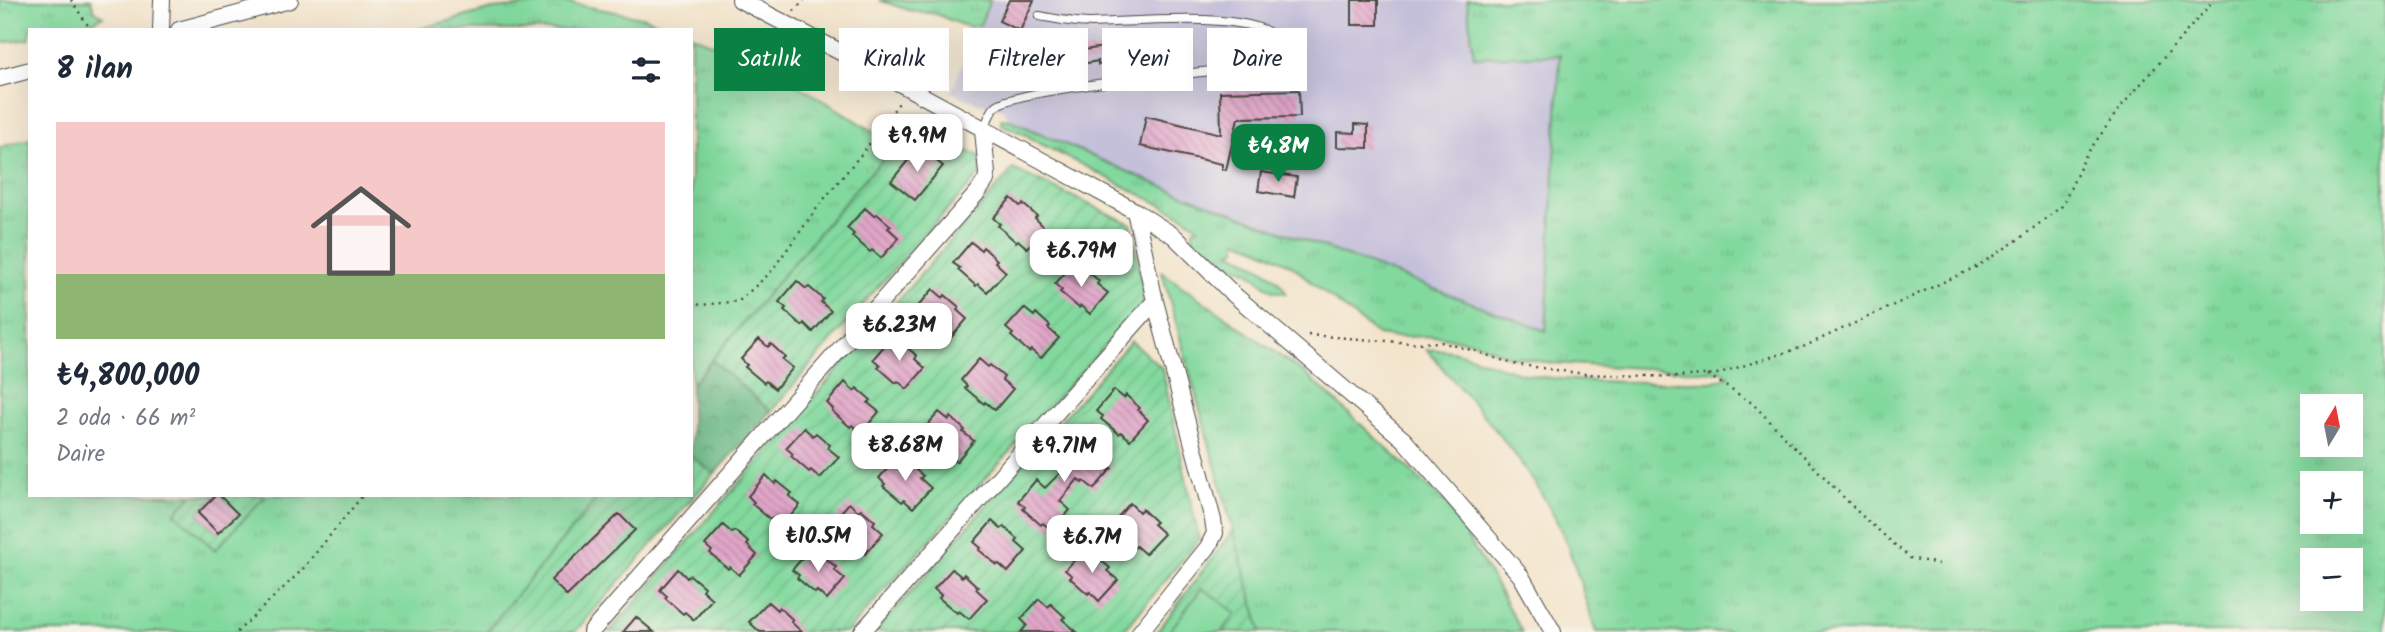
<!DOCTYPE html>
<html lang="tr">
<head>
<meta charset="utf-8">
<style>
	body { margin:0; font-family:Kalam,sans-serif; background:#f2f2f3; color:#1f2937; height:100vh; display:flex; flex-direction:column; font-size:26px; white-space:nowrap }
	* { box-sizing:border-box; margin:0 }
	p { font-size:23px; color:#747a83 }
	.icon { flex:none; width:38px; height:38px; fill:none; stroke:currentColor; stroke-width:2; stroke-linecap:round; stroke-linejoin:round }
	.map { position:relative; flex:1; overflow:hidden }
	.sheet { position:absolute; left:28px; top:28px; width:665px; height:469px; display:flex; flex-direction:column; background:#fff; border-radius:0px; box-shadow:0 7px 28px #0002 }
	.sheet>* { flex:none }
	.hud { position:absolute; left:714px; top:28px; width:665px; height:63px; display:flex; gap:14px }
	.needle { width:46px; rotate:10deg }
	.fabs { position:absolute; left:2300px; top:394px; display:grid; gap:14px }
	.fabs a { display:grid; place-items:center; width:63px; height:63px; border-radius:0px; background:#fff; box-shadow:0 7px 28px #0002; font-size:35px }
	.price { position:absolute; translate:-50% -60px; padding:0 16px; border-radius:14px; background:#fff; color:#222; font-size:23px; line-height:46px; filter:drop-shadow(0 2px 4px #0008) }
	.price::after { content:''; position:absolute; left:50%; top:42px; width:21px; height:16px; margin-left:-10px; background:inherit; clip-path:polygon(0 0,100% 0,50% 100%) }
	.price.selected { background:#0b8043; color:#fff }
	ul { padding:0; list-style:none }
	li { display:grid; align-content:center; gap:14px; height:371px; padding:0 28px }
	li span { display:grid; place-items:center; height:217px; border-radius:0px; color:#555 }
	li>.icon { margin-inline-start:auto }
	span .icon { width:126px; height:126px; fill:#fffc; stroke-width:1 }
	li b { font-size:30px }
	h2 { display:flex; justify-content:space-between; align-items:center; height:84px; padding:0 28px; font-size:30px }
	.tag { padding:0 24px; border-radius:0px; background:#fff; box-shadow:0 7px 28px #0002; font-size:24px; line-height:63px }
	.tag.selected { background:#0b8043; color:#fff }
	.map>svg:first-child { display:block }
	.industrial { fill:#c5c0da }
	.grass { fill:url(#grass-tufts); stroke:#568264; stroke-width:2; fill-rule:evenodd }
	.forest { fill:url(#forest-crowns); stroke:#4a7258; stroke-width:2 }
	.garden { fill:url(#garden-furrows); stroke:#568264; stroke-width:2 }
	.pitch { fill:#82d99e; stroke:#568264; stroke-width:2 }
	.building { fill:url(#building-back-hatch) }
	.lines { fill:none; stroke-linecap:round; stroke-linejoin:round }
	.service-casing { stroke:#494743; stroke-width:10 }
	.minor-casing { stroke:#494743; stroke-width:18 }
	.path { stroke:#494743; stroke-width:2.5; stroke-dasharray:2 5; stroke-linecap:butt }
	.service { stroke:#fff; stroke-width:8 }
	.minor { stroke:#fff; stroke-width:16 }
</style>
</head>
<body>
<div class="map">
<svg width="2385" height="632" viewBox="0 0 2385 632">
	<defs>
		<pattern id="grass-tufts" width="24" height="20" patternUnits="userSpaceOnUse" patternTransform="scale(1.75)"><rect width="24" height="20" fill="#82d99e"/><path d="M3 7l-1-3M5 7V3M7 7l1-3M15 17l-1-3M17 17v-4M19 17l1-3" fill="none" stroke="#70ba88"/></pattern>
		<pattern id="forest-crowns" width="20" height="18" patternUnits="userSpaceOnUse" patternTransform="scale(1.75)"><rect width="20" height="18" fill="#69b985"/><path d="M2 6a3 3 0 1 1 6 0M12 15a3 3 0 1 1 6 0" fill="none" stroke="#57976d"/></pattern>
		<pattern id="garden-furrows" width="10" height="10" patternUnits="userSpaceOnUse" patternTransform="scale(1.75)"><rect width="10" height="10" fill="#82d99e"/><path d="M-1 1l2-2M0 10L10 0M9 11l2-2" fill="none" stroke="#70ba88"/></pattern>
		<pattern id="building-back-hatch" width="6" height="6" patternUnits="userSpaceOnUse" patternTransform="scale(1.75)"><rect width="6" height="6" fill="#e2a6c9"/><path d="M-1 5l2 2M0 0l6 6M5-1l2 2" fill="none" stroke="#b787a3"/></pattern>
	</defs>
	<rect width="100%" height="100%" fill="#f7f3e8"/>
	<filter id="ink" filterUnits="userSpaceOnUse"><feTurbulence type="fractalNoise" baseFrequency=".0143" numOctaves="2"/><feDisplacementMap in="SourceGraphic" scale="14" xChannelSelector="R" yChannelSelector="G"/><feConvolveMatrix kernelMatrix="1 2 1 2 8 2 1 2 1" color-interpolation-filters="sRGB"/></filter>
	<filter id="wash" filterUnits="userSpaceOnUse"><feTurbulence type="fractalNoise" baseFrequency=".00686" numOctaves="4" result="noise"/><feDisplacementMap in="SourceGraphic" scale="28" xChannelSelector="R" yChannelSelector="G"/><feGaussianBlur stdDeviation="1.57" result="paint"/><feColorMatrix in="noise" values="0 0 0 0 0 0 0 0 0 0 0 0 0 0 0 0 0 1.4 0 .05"/><feComposite in="paint" operator="in"/></filter>
	<g filter="url(#wash)">
		<rect width="100%" height="100%" fill="#f3e4cb"/>
		<path class="industrial" d="M990,0H1467L1474,56L1560,55L1547,331L1156,184L1010,120L1003,109L978,103L951,92Z"/>
		<path class="grass" d="M0,0H91L94,10L103,16C80,31 57,30 30,30V39L0,43Z
			M879,0H990L980,25L970,27L957,23L936,14L908,10Z
			M1467,0H2385V632H1596C1583,594 1573,552 1554,516C1521,453 1473,404 1427,350C1465,347 1494,369 1530,375C1589,385 1652,381 1712,382L1729,376L1718,369L1717,372L1549,363L1506,355L1474,342L1437,336L1393,337L1378,335L1316,286L1293,266L1258,248L1237,240V249L1230,252C1248,261 1278,273 1286,293L1273,291L1249,272L1220,259L1193,238V230L1198,227L1185,217L1033,140C1025,131 1012,131 1001,124V119L1010,120L1156,184L1546,331L1560,55L1474,57ZM2312,406H2350V444H2312ZM2312,483H2350V522H2312ZM2312,560H2350V598H2312Z
			M564,2L646,18L676,30H415L493,9Z
			M691,35C764,62 831,104 896,146L860,184L691,385Z
			M30,139V495H600L486,632H0V147Z
			M1162,272L1307,375L1445,502L1485,566L1522,632H1261Z"/>
		<path class="forest" d="M712,360L771,411L714,474L691,456V385Z"/>
		<path class="garden" d="M920,131L980,156L982,172L869,297L771,411L712,360L860,184L910,132Z
			M1013,169L1131,224L1145,301L847,632H609Z
			M1131,341L1162,368L1199,539L1123,632H875Z
			M691,456L714,474L575,632H486L600,495H691Z
			M192,495H216L198,513L218,533L237,514L219,495H266L215,550L175,513Z
			M1233,530L1261,632H1157Z"/>
		<path class="pitch" d="M1202,588L1236,613L1222,632H1169Z"/>
		<g id="blocks">
			<path class="building" d="M1009,0H1034L1020,31L999,21Z
				M1352,0H1378V25H1352Z
				M1126,44L1128,62L1098,65V61L1071,66L1069,52Z
				M984 60a7 7 0 1 1 14 0a7 7 0 1 1-14 0Z
				M1299,90L1300,117L1238,118L1226,170L1222,169V164L1140,146L1146,116L1221,134L1220,92Z
				M1355,124L1368,125V148L1337,147V132L1355,133Z
				M919,147L943,166L915,200L891,181Z
				M1261,172L1297,177L1294,197L1258,191Z
				M1011,198L1020,206L1023,204L1037,216L1035,218L1045,228L1027,248L1018,240L1016,242L998,226L1000,224L993,218Z
				M865,208L874,216L877,214L891,226L888,228L899,238L881,258L872,250L870,252L852,236L854,234L847,228Z
				M971,242L981,250L983,247L997,260L995,262L1006,272L987,292L978,284L976,286L958,270L960,268L953,263Z
				M1074,263L1083,272L1085,269L1099,281L1097,284L1108,293L1090,314L1081,306L1079,308L1060,292L1062,290L1055,284Z
				M797,281L806,289L809,287L823,299L821,302L831,311L813,332L804,323L802,326L784,310L786,308L779,302Z
				M933,289L943,298L945,295L959,307L957,310L967,319L949,340L940,331L938,334L920,318L922,316L915,310Z
				M1024,308L1034,316L1036,313L1050,326L1048,328L1059,338L1041,358L1031,350L1029,352L1011,336L1013,334L1006,328Z
				M891,338L901,346L903,344L917,356L915,359L925,368L907,389L898,381L896,383L878,367L880,365L873,359Z
				M759,339L768,347L771,344L785,357L782,359L793,368L775,389L766,381L764,383L745,367L747,365L741,359Z
				M979,359L988,367L990,365L1004,377L1002,380L1013,389L995,410L985,402L984,404L965,388L967,386L961,380Z
				M845,382L854,391L857,388L871,400L868,403L879,412L861,433L852,425L850,427L832,411L833,409L827,403Z
				M1114,390L1124,398L1126,395L1140,408L1138,410L1148,420L1130,440L1121,432L1119,434L1101,419L1103,416L1096,411Z
				M939,412L949,420L951,417L965,430L963,432L974,441L956,462L946,454L944,456L926,440L928,438L921,432Z
				M804,428L813,436L816,433L830,445L828,448L839,457L820,478L811,470L809,472L791,456L793,454L786,448Z
				M1077,439L1087,447L1089,444L1103,456L1101,459L1112,468L1094,489L1084,481L1082,483L1078,479L1060,501L1070,510L1052,531L1043,523L1041,525L1023,509L1025,507L1018,501L1036,480L1045,488L1065,468L1066,465L1059,459Z
				M897,458L906,466L909,464L923,476L920,478L931,488L913,508L904,500L902,502L883,486L885,484L879,478Z
				M766,475L775,484L777,481L792,493L789,496L800,505L782,526L773,518L771,520L752,504L754,502L748,496Z
				M216,495H219L238,514L218,533L198,513Z
				M849,503L858,511L861,509L875,521L873,524L883,533L865,554L856,545L854,548L836,532L837,530L831,524Z
				M1130,503L1139,512L1142,509L1156,522L1153,524L1164,534L1145,554L1136,546L1134,548L1116,531L1118,529L1112,524Z
				M619,514L635,530L567,596L551,580Z
				M992,521L1001,529L1004,527L1018,539L1016,542L1026,551L1008,572L999,564L997,565L979,550L981,548L974,542Z
				M723,525L732,533L735,531L749,543L747,545L757,555L739,575L730,567L728,569L710,553L712,551L705,545Z
				M810,549L820,557L822,555L836,567L834,570L845,579L827,600L817,591L815,593L797,578L799,575L792,570Z
				M1084,550L1093,558L1096,556L1110,568L1107,571L1118,580L1099,601L1090,592L1088,594L1070,578L1072,576L1065,570Z
				M678,569L687,578L690,575L704,587L702,590L712,599L694,620L685,612L683,614L665,598L667,596L660,590Z
				M952,569L962,577L964,574L978,587L976,589L987,599L969,619L959,611L957,613L939,598L941,595L934,589Z
				M1039,599L1048,607L1051,604L1065,617L1062,619L1077,632H1021L1027,625L1021,619Z
				M768,602L777,610L779,607L793,620L791,622L802,632H760L749,622Z
				M636,617L654,632H623Z"/>
		</g>
	</g>
	<g filter="url(#ink)">
		<use href="#blocks" fill-opacity="0" stroke="#494743" stroke-width="2"/>
		<g class="lines">
			<defs>
				<path id="service" d="M983,130C987,123 990,111 996,106C1014,90 1188,73 1222,70C1244,67 1258,71 1279,60L1282,48C1279,44 1277,38 1273,35C1242,11 1133,22 1092,23C1075,23 1056,19 1039,16"/>
				<path id="minor" d="M740,0L875,70L1135,211L1174,236L1232,293L1404,440L1521,576L1553,632
					M161,30L162,0
					M179,30L290,0
					M0,78L30,70
					M1135,211L1155,301L1213,520L1215,533L1208,547L1140,632
					M591,632L978,192L986,180L987,174L983,130
					M862,632L1155,301"/>
			</defs>
			<use href="#service" class="service-casing"/>
			<use href="#minor" class="minor-casing"/>
			<path class="path" d="M71,0L91,30
				M794,11L804,0
				M691,303L701,305L739,301L770,273L820,204L868,146L901,100
				M1308,335L1413,343L1441,342L1472,350L1513,364L1585,374L1676,377L1717,374L1803,347L1976,267L2019,239L2062,206L2086,155L2119,109L2214,0
				M1708,375L1752,403L1860,514L1910,558L1939,564
				M237,632L301,571L363,495"/>
			<use href="#service" class="service"/>
			<use href="#minor" class="minor"/>
		</g>
	</g>
</svg>
<div class="fabs">
<a><svg class="needle" viewBox="-14 -14 28 28"><path d="M0-13l5 13h-10z" fill="#e53935"/><path d="M0 13l5-13h-10z" fill="#747a83"/></svg></a>
<a>+</a>
<a>−</a>
</div>
<b class="price" style="left:917px;top:174px">₺9.9M</b>
<b class="price selected" style="left:1278px;top:184px">₺4.8M</b>
<b class="price" style="left:1081px;top:289px">₺6.79M</b>
<b class="price" style="left:899px;top:363px">₺6.23M</b>
<b class="price" style="left:905px;top:483px">₺8.68M</b>
<b class="price" style="left:1064px;top:484px">₺9.71M</b>
<b class="price" style="left:818px;top:574px">₺10.5M</b>
<b class="price" style="left:1092px;top:575px">₺6.7M</b>
<div class="hud">
<a class="tag selected">Satılık</a>
<a class="tag">Kiralık</a>
<a class="tag">Filtreler</a>
<a class="tag">Yeni</a>
<a class="tag">Daire</a>
</div>
<section class="sheet">
<h2>8 ilan<svg class="icon" aria-label="filters" viewBox="0 0 24 24"><path d="M4 7h16M4 17h16"/><circle cx="9" cy="7" r="2"/><circle cx="15" cy="17" r="2"/></svg></h2>
<ul>
<li><span style="background:linear-gradient(#f6c9c9 70%,#8fb573 0)"><svg class="icon" aria-label="home" viewBox="0 0 24 24"><path d="M3 11l9-7 9 7M6 9v11h12V9"/></svg></span><div><b>₺4,800,000</b><p>2 oda · 66 m²</p><p>Daire</p></div></li>
</ul>
</section>
</div>
</body>
</html>
